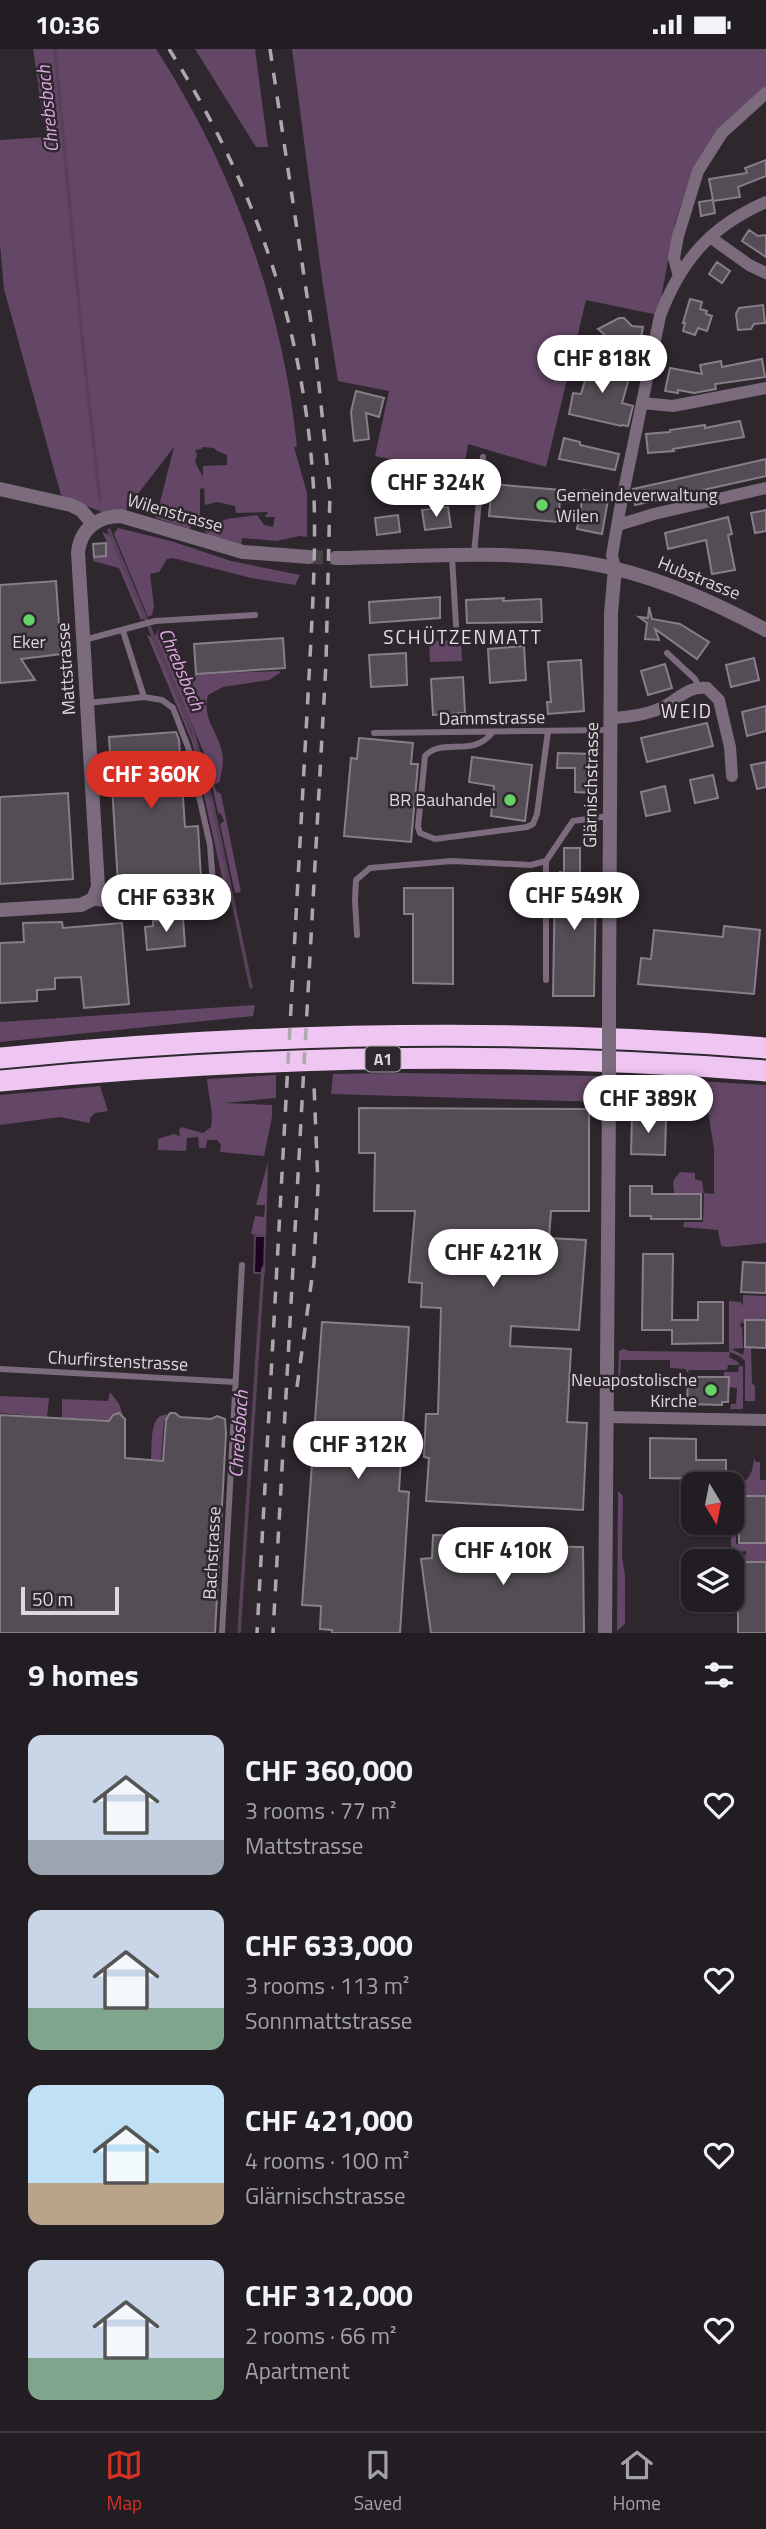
<!DOCTYPE html>
<html lang="en">
<head>
<meta charset="utf-8">
<style>
	body { margin:0; font-family:"Titillium Web",sans-serif; background:#2a262a; color:#f1f3f6; height:100vh; display:flex; flex-direction:column; font-size:26px; white-space:nowrap }
	* { box-sizing:border-box; margin:0 }
	p { font-size:23px; color:#a2a2a5 }
	.icon { flex:none; width:38px; height:38px; fill:none; stroke:currentColor; stroke-width:2; stroke-linecap:round; stroke-linejoin:round }
	.map { position:relative; height:1584px; overflow:hidden }
	.side { display:flex; flex-direction:column; background:#221d22; flex:1 }
	.side>* { flex:none }
	.needle { width:46px; rotate:170deg }
	.controls { position:absolute; left:681px; top:1423px; display:grid; gap:14px }
	.controls a { display:grid; place-items:center; width:63px; height:63px; border-radius:14px; background:#221d22; box-shadow:0 2px 5px #0004,0 0 0 2px #3f3b40; font-size:35px }
	.scale { position:absolute; left:21px; bottom:18px; width:98px; box-sizing:border-box; padding-left:7px; border:4px solid #ddd8dd; border-top:0; font-size:19px; line-height:24px; white-space:nowrap; color:#ddd8dd; -webkit-text-stroke:5px #2e272e; paint-order:stroke }
	.price { position:absolute; translate:-50% -60px; padding:0 16px; border-radius:24px; background:#fff; color:#222; font-size:23px; line-height:46px; filter:drop-shadow(0 2px 4px #0008) }
	.price::after { content:''; position:absolute; left:50%; top:42px; width:21px; height:16px; margin-left:-10px; background:inherit; clip-path:polygon(0 0,100% 0,50% 100%) }
	.price.selected { background:#d93025; color:#fff }
	ul { padding:0; list-style:none }
	li { display:flex; align-items:center; gap:21px; height:175px; padding:0 28px }
	li span { display:grid; place-items:center; flex:none; width:196px; height:140px; border-radius:14px; color:#555 }
	li>.icon { margin-inline-start:auto }
	span .icon { width:84px; height:84px; fill:#fffc; stroke-width:1 }
	li b { font-size:30px }
	h2 { display:flex; justify-content:space-between; align-items:center; height:84px; padding:0 28px; font-size:30px }
	.status { display:flex; justify-content:space-between; align-items:center; height:49px; padding:0 35px; background:#221d22; direction:ltr }
	.status svg { height:19px; fill:currentColor }
	.menu { display:flex; justify-content:space-around; align-items:center; height:98px; border-top:2px solid #3f3b40; background:#221d22; font-size:19px; color:#a2a2a5 }
	.menu a { display:grid; justify-items:center; gap:4px }
	.menu .selected { color:#d93025 }
	.map>svg:first-child { display:block }
	.green { fill:#644766; fill-rule:evenodd }
	.water { fill:#1f0222; stroke:#58425a; stroke-width:2 }
	.lines { fill:none; stroke-linecap:round; stroke-linejoin:round }
	.stream { stroke:#58425a; stroke-width:3.5 }
	.building { fill:#544d55; stroke:#877f88; stroke-width:2 }
	.tertiary-tunnel { stroke:#484248; stroke-width:14; stroke-dasharray:14 7; stroke-linecap:butt }
	.service { stroke:#7b6b7d; stroke-width:6 }
	.minor { stroke:#7b6b7d; stroke-width:12 }
	.tertiary { stroke:#7b6b7d; stroke-width:14 }
	.motorway { stroke:#eec6f1; stroke-width:21 }
	.rail { stroke:#aea8ae; stroke-width:3.5; stroke-dasharray:12 12; stroke-linecap:butt }
	.tertiary-bridge { stroke:#7b6b7d; stroke-width:14 }
	.poi-dot { fill:#65d467; stroke:#2e272e; stroke-width:2.5 }
	.labels { text-anchor:middle; stroke-width:5; stroke-linejoin:round; paint-order:stroke }
	.shield { fill:#2e272e; stroke:#a8a3a8; stroke-width:2 }
	.shield-label { font-size:16px; font-weight:bold; fill:#ddd8dd }
	.poi-label { font-size:18px; fill:#ddd8dd; stroke:#2e272e; text-anchor:end }
	.street-label { font-size:18px; fill:#ddd8dd; stroke:#2e272e }
	.water-label { font-size:19px; font-style:italic; fill:#dfa7e4; stroke:#2e272e }
	.neighbourhood-label { font-size:19px; letter-spacing:2px; fill:#e8dfe9; stroke:#2e272e }
</style>
</head>
<body>
<div class="status"><b>10:36</b><svg viewBox="0 0 49 12"><path d="M0 12V9h3v3zM5 12V6h3v6zM10 12V3h3v9zM15 12V0h3v12zM26 1h20v11H26zM47 4h2v5h-2z"/></svg></div>
<div class="map">
<svg width="766" height="1584" viewBox="0 0 766 1584">
	<rect width="100%" height="100%" fill="#2e272e"/>
	<path class="green" d="M33,0H156C233,119 283,257 297,398H294L307,444V488L300,487L276,492L242,489L241,498L209,488L199,472L193,473L190,480L156,469L174,398L121,467H111L61,446L4,240L0,195V91L46,88ZM202,398L214,399L217,402L227,406V416L203,417V428L195,413L197,405L195,401L202,400ZM204,439L205,456L217,453L235,457L236,464L268,463L265,468H275L273,478L264,476L257,466L227,470L208,478L200,472V440Z
		M195,0H255L268,98H256Z
		M292,0H766V41L723,78L687,139L675,174L658,266L586,251L546,418L468,395L463,425L375,407L389,342L338,332L323,237Z
		M118,479L171,492L231,512L300,526L295,536L251,529L173,509L167,510L159,523L150,525L154,557L152,566L148,568L114,485Z
		M102,483L110,486L145,569L141,571L119,519L93,512V509L107,507L106,491Z
		M159,580V583L163,585L180,629H189L196,625L279,622L280,624L269,631L223,638L208,646C201,672 222,686 223,710C223,717 221,725 220,733L214,736L217,743L221,745L241,843L235,844L220,775L224,772L221,765L218,764L206,709L155,587Z
		M147,586L154,589L199,705L232,842L225,841L192,693Z
		M461,591L462,612L430,613L429,592Z
		M255,956L253,967L0,993V973Z
		M401,1024L601,1027V1053L331,1045L333,1025Z
		M276,1026V1049L224,1054L272,1056V1068L264,1107L220,1103L221,1096L217,1091H207L206,1099H199L198,1088L187,1089L186,1102L158,1101V1090L174,1085L180,1087L179,1081L181,1078L203,1084L211,1078C214,1063 208,1046 207,1030Z
		M628,1028L766,1036V1194L727,1198L721,1197L718,1181L683,1178L684,1173H703L704,1144H674L673,1132L680,1123L695,1124V1130L702,1132L704,1144L714,1145V1100L707,1056L635,1054L626,1050Z
		M100,1037L108,1062L95,1064L90,1069V1074L60,1068L0,1076V1046Z
		M268,1113L266,1187L251,1185L255,1167L264,1168L265,1156H256Z
		M743,1246L766,1247V1274H742V1270L740,1278H742L743,1299L732,1300L743,1306L745,1297L751,1298L752,1334L755,1337V1352H745V1312L741,1308L730,1303L729,1308L738,1313L739,1316H728L727,1321H689L688,1324L685,1320L670,1319V1311H621L620,1333H618L619,1302L623,1300L629,1302L729,1303V1252L741,1253L743,1257Z
		M739,1317H743V1360H731L730,1363L731,1355H736L737,1339L729,1338V1329L724,1328V1323H738Z
		M110,1343L119,1355L123,1366L116,1364L110,1371L62,1369V1350L108,1352Z
		M0,1347L49,1349L47,1368L0,1364Z
		M171,1365L164,1372L161,1411L151,1410C152,1399 150,1375 159,1368C162,1365 168,1366 171,1365Z
		M754,1409L756,1413H760V1431H766V1447H737L736,1468L732,1469V1438C748,1434 753,1425 754,1409Z
		M618,1442L623,1447L622,1508L625,1526V1575L617,1582Z
		M736,1475V1495H766V1512H736L735,1533L732,1534L731,1511L736,1507L746,1506V1502L737,1503L731,1497V1476Z"/>
	<path class="water" d="M255,1187H265L264,1224H254Z"/>
	<g class="lines">
		<path class="stream" d="M55,0L84,309L100,452
			M109,481L193,683L212,753L251,938
			M239,1584L263,1219"/>
	</g>
	<path class="building" d="M766,111V127L738,138L740,148L713,152L715,164L701,167L699,153L713,151L709,130L747,124L745,119Z
		M749,181L758,187L766,186V208L742,192Z
		M717,213L730,222L722,234L709,225Z
		M690,250L702,253L700,260L707,262L706,265L712,267L707,282L698,279L695,286L683,282L685,274H683Z
		M763,256L765,274L754,275L751,280L738,281L736,265L739,259Z
		M619,269H624L632,277L643,278L639,300L617,293L615,295L598,280Z
		M583,310L610,315L608,320L630,326L622,354L633,357L628,377L622,376L621,377L569,365L573,344L581,345L587,325L580,323Z
		M762,310L765,328L715,335L716,340L694,344L678,341V344L665,342L670,319L702,325L700,316L721,312L722,318Z
		M356,342L384,349L379,368L366,364L369,390L354,392L351,363Z
		M740,372L744,388L673,400L674,402L648,404L646,385L670,383V381L705,376V379Z
		M564,389L580,393V396L619,405L615,421L559,410Z
		M766,410V427L635,456L633,440Z
		M492,435L561,441L558,473L489,467Z
		M584,441L609,445L602,485L577,480Z
		M448,458L451,478L425,481L422,461Z
		M766,461V482L755,484L751,464Z
		M398,466L400,483L377,486L375,469Z
		M728,468L732,485L728,486L735,521L712,525L706,491L668,500L665,484Z
		M106,494V507L94,508L93,495Z
		M56,532L61,605L21,610L35,631L0,634V536Z
		M440,548V569L370,574L369,553Z
		M504,549L503,552L541,550L542,573L467,574L466,551Z
		M649,558L652,570L680,575L709,593L697,610L655,580L659,591L645,590L647,574L639,568L648,569Z
		M283,589L285,619L196,625L194,595Z
		M524,597L526,631L490,634L488,600Z
		M406,604L407,636L371,638L369,606Z
		M754,609L759,631L731,638L726,616Z
		M581,611L584,662L548,665L547,653H551L548,613Z
		M665,615L672,639L648,646L641,622Z
		M463,628L465,664L433,666L431,630Z
		M766,657V682L747,687L742,663Z
		M707,674L713,697L647,713L641,689Z
		M176,683L179,691L185,778L198,777L201,830L118,835L109,688Z
		M359,689L413,694L411,715H418L411,793L344,787L351,709L357,710Z
		M558,704L597,705L596,744L575,743V719H557Z
		M472,708L532,716L525,772L491,767L494,737L469,733Z
		M766,713V738L757,740L751,716Z
		M713,726L718,749L695,754L690,731Z
		M665,737L670,762L646,767L641,743Z
		M68,744L73,830L0,835V748Z
		M564,799H580V838H596L594,947H553L555,832H560V823L564,824Z
		M404,839H453V935L413,934V865H404Z
		M183,869L185,897L147,901L145,878L153,877V872Z
		M62,873L63,879L122,874L129,955L84,959L81,928L55,929V940L37,941V952L0,954V894L24,893L23,874Z
		M724,877L760,881L754,945L638,935L641,909L651,910L654,881L723,888Z
		M359,1059L589,1060V1162H551L549,1189L586,1191L579,1281L511,1277L510,1297L571,1300L567,1373L587,1374L583,1461L426,1452L429,1409L424,1408L426,1365H438L441,1259L421,1258L422,1234L409,1233L415,1162H374L375,1104H359Z
		M632,1065L666,1069L665,1106L631,1105Z
		M630,1137H652V1145H701V1170H651V1167H630Z
		M643,1205H673L672,1271H698V1253H723V1294L672,1295V1281H642Z
		M743,1213L766,1214V1244L741,1243Z
		M745,1271H766V1299L745,1298Z
		M322,1273L409,1278L399,1442L409,1443L400,1584H332V1581L320,1580L321,1557L302,1556Z
		M688,1328H729L728,1353H722V1356L687,1355Z
		M119,1364L125,1370V1409L163,1412L166,1371L170,1364H175L180,1368L211,1370L217,1367L225,1370L226,1384L215,1584H0V1366L109,1372L113,1366Z
		M650,1389L696,1390V1411H726V1430L650,1429Z
		M738,1447H766V1494H739Z
		M433,1486L527,1489V1497L583,1498L584,1584H431L421,1510L432,1509Z
		M738,1513H766V1584H738Z"/>
	<g class="lines">
		<path class="tertiary-tunnel" d="M309,508L336,509"/>
		<path class="service" d="M474,505L483,408
			M452,508L456,576
			M123,582L144,648
			M84,591L155,572L255,566
			M667,604L695,630L699,638
			M88,654L144,648L162,651L173,659L188,698L210,796L214,848
			M374,684L609,681
			M492,684C472,709 443,688 425,707L418,778L420,784L435,790L527,778L533,775L537,765L548,682
			M357,886L355,851L356,831L370,819L452,812L531,816L546,812L573,772L609,767
			M546,931V812
			M0,1320L235,1333
			M222,1584L242,1216"/>
		<path class="minor" d="M710,188L749,216L766,224
			M678,224L674,209L678,187L698,122L722,84L766,44
			M642,354L673,357L766,339
			M618,476L654,465L766,439
			M615,519L612,506L620,460L660,267C681,211 711,177 766,153
			M611,669C628,668 646,666 661,659C677,652 688,636 707,639L719,651L730,698L732,727
			M93,850L107,853L187,850
			M607,1368L766,1371"/>
		<path class="tertiary" d="M0,440L71,456L81,461L93,475
			M336,509C416,508 502,500 582,513C647,523 708,550 766,581
			M0,861L81,856L93,850L98,838L78,503C81,479 98,467 121,467L243,503L309,508
			M609,954L611,564L615,519
			M605,1584L609,1053"/>
		<path class="motorway" d="M0,1009C254,984 511,978 766,999
			M0,1032C254,1007 512,1001 766,1022"/>
		<path class="rail" d="M169,0C257,139 306,283 314,448C316,508 312,569 309,628L257,1584
			M270,0L316,307L330,443L326,614L273,1584
			M297,1338L314,1214L318,1137L314,1036"/>
		<path class="tertiary-bridge" d="M609,954V1053"/>
	</g>
	<g class="poi-dot">
		<circle cx="542" cy="456" r="7"/>
		<circle cx="29" cy="571" r="7"/>
		<circle cx="510" cy="751" r="7"/>
		<circle cx="711" cy="1341" r="7"/>
	</g>
	<g class="labels">
		<rect class="shield" x="365.5" y="997.5" width="35" height="25" rx="5"/>
		<g class="shield-label">
			<text x="383" y="1016">A1</text>
		</g>
		<g class="poi-label">
			<text x="556" y="452" text-anchor="start">Gemeindeverwaltung<tspan x="556" dy="21">Wilen</tspan></text>
			<text x="29" y="599" text-anchor="middle">Eker</text>
			<text x="496" y="757">BR Bauhandel</text>
			<text x="697" y="1337">Neuapostolische<tspan x="697" dy="21">Kirche</tspan></text>
		</g>
		<g class="street-label">
			<text transform="translate(175 464) rotate(16)" y="6">Wilenstrasse</text>
			<text transform="translate(699 529) rotate(22)" y="6">Hubstrasse</text>
			<text transform="translate(66 620) rotate(-94)" y="6">Mattstrasse</text>
			<text transform="translate(492 669) rotate(-1)" y="6">Dammstrasse</text>
			<text transform="translate(591 736) rotate(-89)" y="6">Glärnischstrasse</text>
			<text transform="translate(118 1312) rotate(3)" y="6">Churfirstenstrasse</text>
			<text transform="translate(212 1504) rotate(-87)" y="6">Bachstrasse</text>
		</g>
		<g class="water-label">
			<text transform="translate(47 60) rotate(-96)" y="7">Chrebsbach</text>
			<text transform="translate(182 620) rotate(67)" y="7">Chrebsbach</text>
			<text transform="translate(238 1385) rotate(-86)" y="7">Chrebsbach</text>
		</g>
		<g class="neighbourhood-label">
			<text x="463" y="595">SCHÜTZENMATT</text>
			<text x="687" y="669">WEID</text>
		</g>
	</g>
</svg>
<div class="controls">
<a><svg class="needle" viewBox="-14 -14 28 28"><path d="M0-13l5 13h-10z" fill="#e53935"/><path d="M0 13l5-13h-10z" fill="#a2a2a5"/></svg></a>
<a><svg class="icon" aria-label="layers" viewBox="0 0 24 24"><path d="M12 4l9 5-9 5-9-5zM3 14l9 5 9-5"/></svg></a>
</div>
<div class="scale">50 m</div>
<b class="price" style="left:602px;top:346px">CHF 818K</b>
<b class="price" style="left:436px;top:470px">CHF 324K</b>
<b class="price selected" style="left:151px;top:762px">CHF 360K</b>
<b class="price" style="left:574px;top:883px">CHF 549K</b>
<b class="price" style="left:166px;top:885px">CHF 633K</b>
<b class="price" style="left:648px;top:1086px">CHF 389K</b>
<b class="price" style="left:493px;top:1240px">CHF 421K</b>
<b class="price" style="left:358px;top:1432px">CHF 312K</b>
<b class="price" style="left:503px;top:1538px">CHF 410K</b>
</div>
<section class="side">
<h2>9 homes<svg class="icon" aria-label="filters" viewBox="0 0 24 24"><path d="M4 7h16M4 17h16"/><circle cx="9" cy="7" r="2"/><circle cx="15" cy="17" r="2"/></svg></h2>
<ul>
<li><span style="background:linear-gradient(#c9d6e8 75%,#9aa5b1 0)"><svg class="icon" aria-label="home" viewBox="0 0 24 24"><path d="M3 11l9-7 9 7M6 9v11h12V9"/></svg></span><div><b>CHF 360,000</b><p>3 rooms · 77 m²</p><p>Mattstrasse</p></div><svg class="icon" aria-label="heart" viewBox="0 0 24 24"><path d="M12 20l-8-8c-3-5 5-10 8-4 3-6 11-1 8 4z"/></svg></li>
<li><span style="background:linear-gradient(#c9d6e8 70%,#7fa58c 0)"><svg class="icon" aria-label="home" viewBox="0 0 24 24"><path d="M3 11l9-7 9 7M6 9v11h12V9"/></svg></span><div><b>CHF 633,000</b><p>3 rooms · 113 m²</p><p>Sonnmattstrasse</p></div><svg class="icon" aria-label="heart" viewBox="0 0 24 24"><path d="M12 20l-8-8c-3-5 5-10 8-4 3-6 11-1 8 4z"/></svg></li>
<li><span style="background:linear-gradient(#bfe0f5 70%,#b9a48a 0)"><svg class="icon" aria-label="home" viewBox="0 0 24 24"><path d="M3 11l9-7 9 7M6 9v11h12V9"/></svg></span><div><b>CHF 421,000</b><p>4 rooms · 100 m²</p><p>Glärnischstrasse</p></div><svg class="icon" aria-label="heart" viewBox="0 0 24 24"><path d="M12 20l-8-8c-3-5 5-10 8-4 3-6 11-1 8 4z"/></svg></li>
<li><span style="background:linear-gradient(#c9d6e8 70%,#7fa58c 0)"><svg class="icon" aria-label="home" viewBox="0 0 24 24"><path d="M3 11l9-7 9 7M6 9v11h12V9"/></svg></span><div><b>CHF 312,000</b><p>2 rooms · 66 m²</p><p>Apartment</p></div><svg class="icon" aria-label="heart" viewBox="0 0 24 24"><path d="M12 20l-8-8c-3-5 5-10 8-4 3-6 11-1 8 4z"/></svg></li>
</ul>
</section>
<nav class="menu">
<a class="selected"><svg class="icon" aria-label="map" viewBox="0 0 24 24"><path d="M3 6l6-2 6 2 6-2v14l-6 2-6-2-6 2zM9 4v14M15 6v14"/></svg>Map</a>
<a><svg class="icon" aria-label="saved" viewBox="0 0 24 24"><path d="M7 4h10v16l-5-4-5 4z"/></svg>Saved</a>
<a><svg class="icon" aria-label="home" viewBox="0 0 24 24"><path d="M3 11l9-7 9 7M6 9v11h12V9"/></svg>Home</a>
</nav>
</body>
</html>
